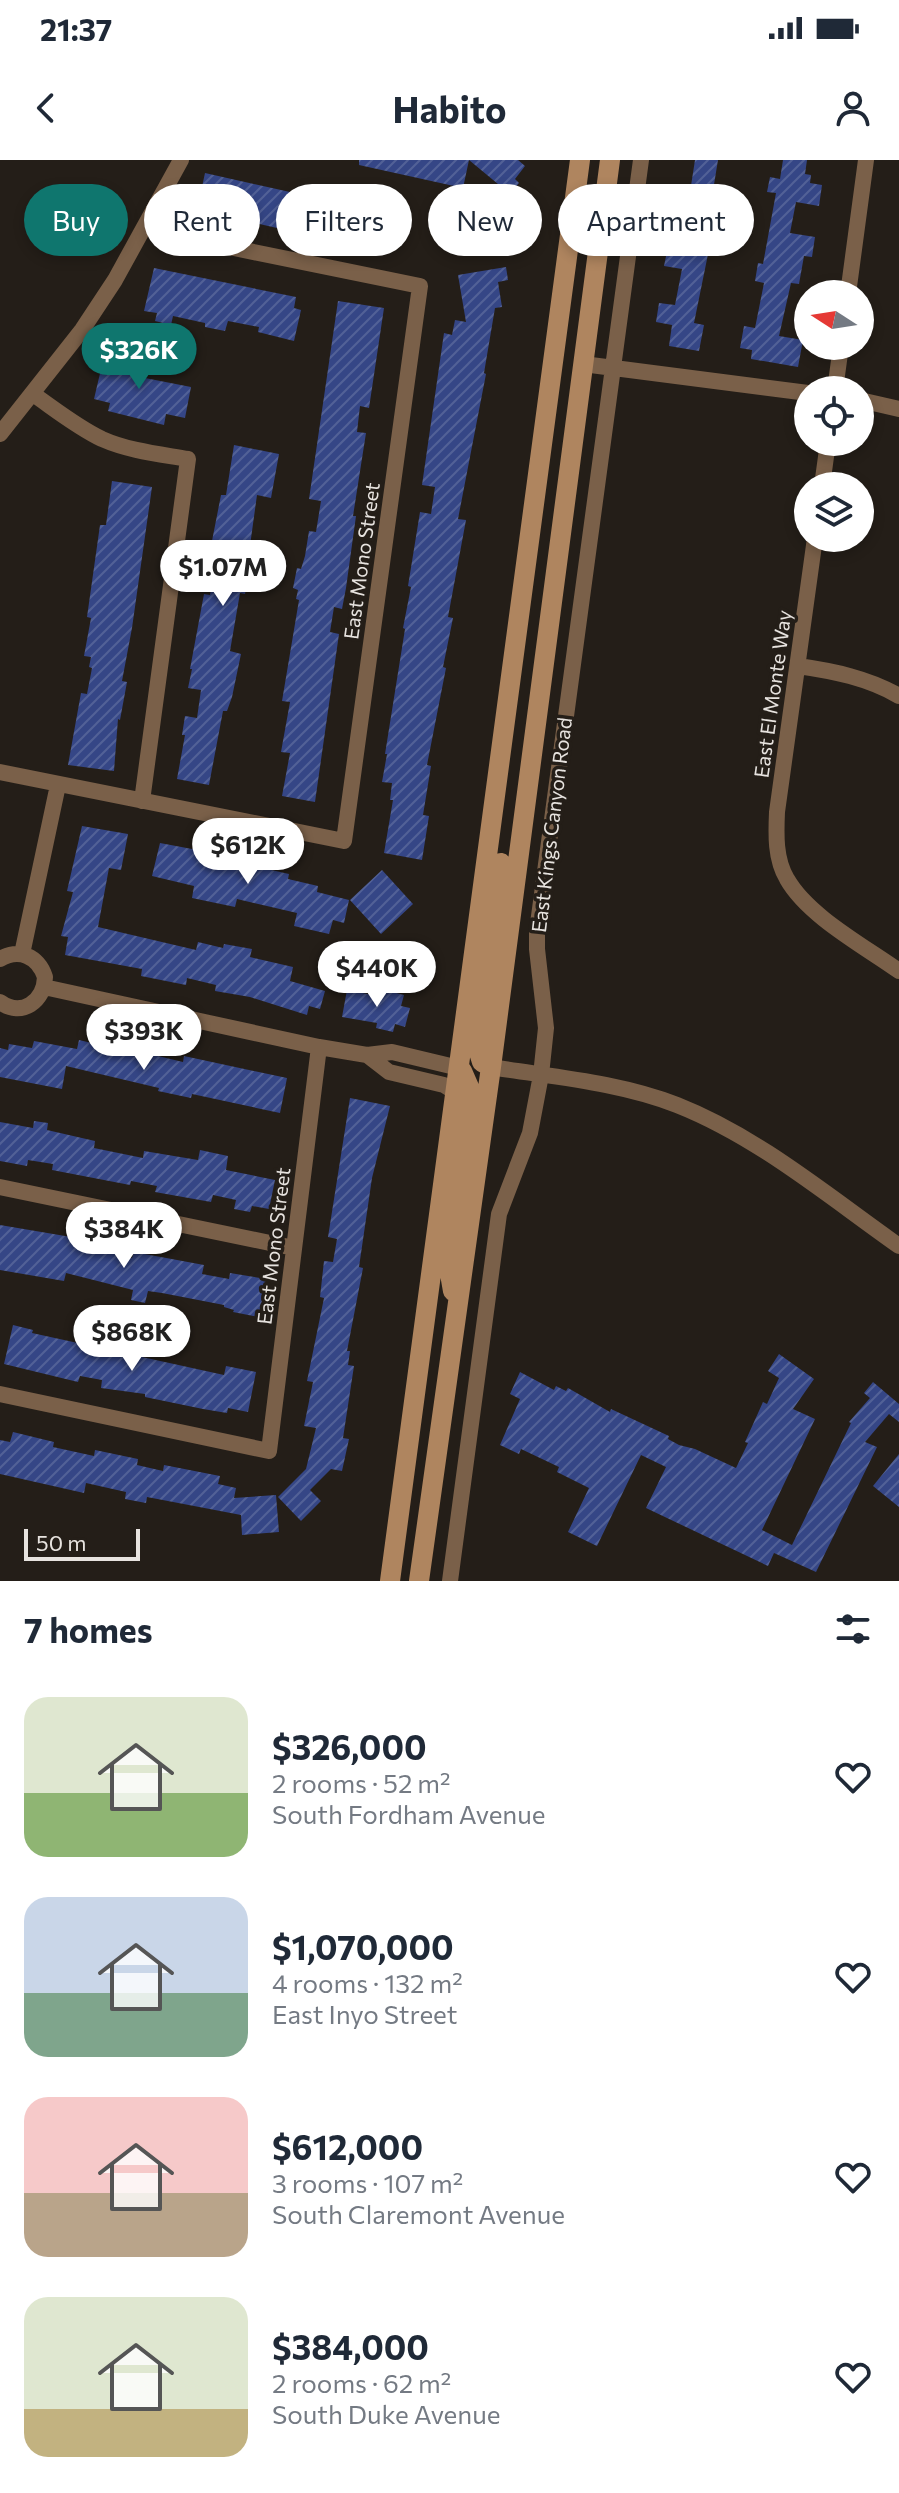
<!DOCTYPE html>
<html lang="en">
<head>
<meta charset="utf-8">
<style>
	body { margin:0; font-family:Commissioner,sans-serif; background:#f2f2f3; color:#1f2937; height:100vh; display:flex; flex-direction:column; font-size:30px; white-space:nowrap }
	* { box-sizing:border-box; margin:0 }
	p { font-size:26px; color:#747a83 }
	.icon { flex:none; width:44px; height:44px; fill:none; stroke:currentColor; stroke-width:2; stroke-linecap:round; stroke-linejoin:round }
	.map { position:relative; height:1421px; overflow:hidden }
	.sheet { display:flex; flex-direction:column; background:#fff; flex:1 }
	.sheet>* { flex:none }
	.banner { position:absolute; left:24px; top:24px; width:852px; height:72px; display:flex; gap:16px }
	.needle { width:52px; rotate:282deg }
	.fabs { position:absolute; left:794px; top:120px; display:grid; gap:16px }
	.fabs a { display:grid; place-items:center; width:80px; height:80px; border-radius:50%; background:#fff; box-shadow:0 4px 12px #0003; font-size:40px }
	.scale { position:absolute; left:24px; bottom:20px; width:116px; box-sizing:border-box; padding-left:8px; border:4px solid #e7e3df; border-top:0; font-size:22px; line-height:28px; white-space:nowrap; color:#e7e3df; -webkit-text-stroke:6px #241e18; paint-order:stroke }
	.price { position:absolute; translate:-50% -68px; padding:0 18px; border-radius:28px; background:#fff; color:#222; font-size:26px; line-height:52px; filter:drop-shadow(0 2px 4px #0008) }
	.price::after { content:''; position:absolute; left:50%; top:48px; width:24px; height:18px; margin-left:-12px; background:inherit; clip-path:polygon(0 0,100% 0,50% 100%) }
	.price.active { background:#0f766e; color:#fff }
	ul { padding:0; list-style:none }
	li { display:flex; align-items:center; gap:24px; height:200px; padding:0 24px }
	li span { display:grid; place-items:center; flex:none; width:224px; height:160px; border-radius:24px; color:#555 }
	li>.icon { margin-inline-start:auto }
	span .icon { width:96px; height:96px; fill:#fffc; stroke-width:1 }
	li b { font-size:34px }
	h2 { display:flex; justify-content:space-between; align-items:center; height:96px; padding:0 24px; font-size:34px }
	.pill { padding:0 28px; border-radius:36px; background:#fff; box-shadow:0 4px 12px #0003; font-size:28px; line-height:72px }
	.pill.active { background:#0f766e; color:#fff }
	.status { display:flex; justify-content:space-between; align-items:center; height:56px; padding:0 40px; background:#fff; direction:ltr }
	.status svg { height:22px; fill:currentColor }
	header { display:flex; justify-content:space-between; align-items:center; height:104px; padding:0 24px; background:#fff; font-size:36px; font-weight:700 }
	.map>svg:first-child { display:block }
	.building { fill:url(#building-hatch) }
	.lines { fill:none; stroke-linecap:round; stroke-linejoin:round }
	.minor { stroke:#7a6049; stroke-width:16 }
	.secondary { stroke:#af855f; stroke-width:20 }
	.labels { text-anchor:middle; stroke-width:7; stroke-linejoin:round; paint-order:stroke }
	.street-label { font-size:20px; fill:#e7e3df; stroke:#241e18 }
</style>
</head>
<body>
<div class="status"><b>21:37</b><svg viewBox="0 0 49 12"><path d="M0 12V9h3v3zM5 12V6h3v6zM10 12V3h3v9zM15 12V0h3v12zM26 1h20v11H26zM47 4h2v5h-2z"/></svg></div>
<header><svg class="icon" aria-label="back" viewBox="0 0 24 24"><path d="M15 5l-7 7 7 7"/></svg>Habito<svg class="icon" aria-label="person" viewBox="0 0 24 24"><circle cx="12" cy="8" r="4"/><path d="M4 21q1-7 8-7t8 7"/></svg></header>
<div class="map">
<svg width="899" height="1421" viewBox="0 0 899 1421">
	<defs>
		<pattern id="building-hatch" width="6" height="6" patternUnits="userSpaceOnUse" patternTransform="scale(2)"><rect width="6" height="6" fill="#354686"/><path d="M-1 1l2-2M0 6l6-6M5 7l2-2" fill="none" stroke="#526197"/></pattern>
	</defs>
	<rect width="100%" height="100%" fill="#241e18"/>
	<path class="building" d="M359,0H518L525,6L515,19L519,23L510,34L469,0L463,28L359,5Z
		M695,0H718L710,49L717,50L694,163L704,165L699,191L669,186L672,165L656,162L659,143L675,145L682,109L664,106L677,43L688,45Z
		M783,0H807L805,14L811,15L810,23L822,25L819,46L796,42L790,73L815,77L812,97L804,96L799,124L791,123L779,176L803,180L798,207L751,199L752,190L740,188L744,166L755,168L764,123L755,121L758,103L763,104L776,33L767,32L770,17L780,19Z
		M205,13L299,34L290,71L197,50Z
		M376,41L400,47L391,90L347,83L351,64L358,66L363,46L374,49Z
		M506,107L508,120L498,122L502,147L495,148L484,213L486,214L458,359L466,360L448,457L453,458L443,507L446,508L427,605L431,606L423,655L429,656L422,700L384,693L393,640H390L392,623L382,622L387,594H385L405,469L403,468L411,427L408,426L420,352L431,354L435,327L422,325L444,173L452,175L455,160L466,162L458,115Z
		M154,108L296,137L294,148L301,150L294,181L258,172L259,167L228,161L225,171L205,167V163L173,156L171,165L155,161L157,153L144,151Z
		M338,141L384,148L369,248L360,246L357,272L366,273L353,356H356L346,428L342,449L334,447L330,472L339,474L315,642L282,636L290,593L281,592L290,542L282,541L299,440L296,439L298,430L293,428L297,408L301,409L305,396L309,371L316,372L321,341L309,339Z
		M105,192L144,201L140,217L191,227L185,258L166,254L164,265L108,251L110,243L94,239Z
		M234,285L279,294L271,338L257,335L249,393L253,394L245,434L240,433L230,491L241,494L232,537L227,551H223L209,625L177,619L185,575H182L185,556L197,558L201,530L188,528L192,509H190L204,434L210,435L214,411L204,409L208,386H211L221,335H226Z
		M112,321L152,327L132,468L122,521L127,522L120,560L118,559L114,611L68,605L81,533L87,534L92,508L89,507L91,497L84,496L91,458L87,457L100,365H106Z
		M82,666L128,674L121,710L109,708L98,767L196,790L198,782L223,788L224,784L252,789L250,797L293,807L290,821L325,831L320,849L309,846L307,855L250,837L215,831L216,825L187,818L186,825L141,816L142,809L65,795L68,777L61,776L73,732L67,731Z
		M160,683L224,695L223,699L289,714L288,719L318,726L317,732L349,740L344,763L333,760L329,774L294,766L297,753L237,739L235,747L192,738L194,726L152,716Z
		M382,710L413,744L381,774L350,740Z
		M347,830L383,837L385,830L404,835L401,846L410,848L405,867L395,864L393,872L376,868L377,863L342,857Z
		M97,877L159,891L158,896L183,902L184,896L287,918L280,953L192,934L191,938L158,931L159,928L66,906L62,929L0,917V888L8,890L9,884L32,888L34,881L77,889L79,880L96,884Z
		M350,938L390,946L372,1018L359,1107L363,1108L347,1191H350L348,1205L354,1206L343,1278L349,1279L342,1311L331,1309L310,1330L321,1341L301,1361L278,1337L306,1309L316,1268L304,1266L313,1222L307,1221L324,1138L320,1137L324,1101L333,1102L337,1079L328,1077Z
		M34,961L48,963L47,970L95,981L94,988L143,998L144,991L198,1000L200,990L228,996L226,1010L275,1020L269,1049L252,1046L250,1052L234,1049L236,1040L213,1035L211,1042L155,1032L157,1026L131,1021L130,1025L52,1010L53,1004L28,1000L27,1006L0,1001V962L33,968Z
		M0,1065L77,1078L107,1086L106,1091L132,1098L134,1092L204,1105L202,1114L229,1119L230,1113L266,1119L259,1157L233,1152L234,1150L224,1147V1145L162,1133L148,1131L145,1143L131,1140L133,1130L66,1113L64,1121L0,1110Z
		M13,1165L33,1170L32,1173L87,1185L86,1188L133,1197V1195L224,1215L226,1206L256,1212L248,1252L228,1248L227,1253L203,1249L145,1237V1234L101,1228L102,1220L80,1216L78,1222L4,1204Z
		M779,1194L814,1219L793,1249L815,1259L762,1370L792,1385L851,1263L849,1262L870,1238L864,1233L873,1222L899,1244V1262L889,1254L865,1282L877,1287L816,1412L774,1393L768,1406L646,1348L666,1307L641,1295L597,1386L568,1372L589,1328L557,1312L559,1307L521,1289L519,1294L500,1285L520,1239L510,1234L520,1212L554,1230L556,1226L566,1231L568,1228L610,1252L611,1249L669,1276L668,1279L679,1285L695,1289L736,1308L748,1283L745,1282L763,1242L767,1244L779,1218L768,1211Z
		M13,1272L54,1282L53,1287L94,1296L95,1290L138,1299L137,1305L163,1311L164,1305L220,1316L218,1324L236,1328L234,1338L276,1335L279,1372L242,1375L241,1355L147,1337L146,1343L125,1339L126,1332L86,1323L84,1333L0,1314V1280L10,1282Z
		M899,1294V1347L873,1326Z"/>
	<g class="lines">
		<path class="minor" d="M848,134L866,0
			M583,204L808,233
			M835,230L841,186
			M33,234C56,250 77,267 102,279C129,291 159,294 188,299L142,641
			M860,240L899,249
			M0,274L82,170L115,120L181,0
			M822,326L828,282
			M815,378L777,652C776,674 775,699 787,719C808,756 864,786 899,811
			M798,506C833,511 868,518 899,536
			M0,612L344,681L420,126L229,87L199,79L150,60
			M22,794L58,625
			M0,799C19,788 38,796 45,817C44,841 22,858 0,842
			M44,827L319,887L367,895L392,892L459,908
			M367,895L389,912L444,925L455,932
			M491,907C552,917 618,922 677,945C758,977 828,1036 899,1086
			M0,1027L294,1088
			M0,1234L269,1291L319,887
			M450,1421L499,1054L530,973L541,915L546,868L537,789V771L641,0"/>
		<path class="secondary" d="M491,907L482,902L477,886L501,703
			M453,1131L448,1102L469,938V927L462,911
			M390,1421L580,0
			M419,1421L491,907L610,0"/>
	</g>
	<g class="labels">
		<g class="street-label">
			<text transform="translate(362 401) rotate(-82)" y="7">East Mono Street</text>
			<text transform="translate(773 534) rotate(-82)" y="7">East El Monte Way</text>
			<text transform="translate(552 665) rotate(-83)" y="7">East Kings Canyon Road</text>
			<text transform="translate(274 1086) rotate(-83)" y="7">East Mono Street</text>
		</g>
	</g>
</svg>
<div class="fabs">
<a><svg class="needle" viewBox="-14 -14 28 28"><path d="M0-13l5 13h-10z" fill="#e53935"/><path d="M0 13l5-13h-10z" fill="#747a83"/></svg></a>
<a><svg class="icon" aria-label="locate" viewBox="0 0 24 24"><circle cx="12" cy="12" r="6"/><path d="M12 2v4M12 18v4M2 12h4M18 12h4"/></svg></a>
<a><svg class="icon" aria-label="layers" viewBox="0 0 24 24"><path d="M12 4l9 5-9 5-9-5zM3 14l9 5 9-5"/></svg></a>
</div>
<div class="scale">50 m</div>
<b class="price active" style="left:139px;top:231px">$326K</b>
<b class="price" style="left:223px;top:448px">$1.07M</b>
<b class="price" style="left:248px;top:726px">$612K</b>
<b class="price" style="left:377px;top:849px">$440K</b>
<b class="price" style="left:144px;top:912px">$393K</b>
<b class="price" style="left:124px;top:1110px">$384K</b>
<b class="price" style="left:132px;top:1213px">$868K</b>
<div class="banner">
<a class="pill active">Buy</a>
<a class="pill">Rent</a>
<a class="pill">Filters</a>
<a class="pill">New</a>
<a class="pill">Apartment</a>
</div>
</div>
<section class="sheet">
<h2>7 homes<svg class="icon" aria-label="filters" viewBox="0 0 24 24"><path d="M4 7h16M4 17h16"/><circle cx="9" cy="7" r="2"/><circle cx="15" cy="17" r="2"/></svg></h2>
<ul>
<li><span style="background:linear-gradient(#dfe7d0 60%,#8fb573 0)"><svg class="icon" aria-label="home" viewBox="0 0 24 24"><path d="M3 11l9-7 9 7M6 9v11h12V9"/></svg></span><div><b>$326,000</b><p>2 rooms · 52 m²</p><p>South Fordham Avenue</p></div><svg class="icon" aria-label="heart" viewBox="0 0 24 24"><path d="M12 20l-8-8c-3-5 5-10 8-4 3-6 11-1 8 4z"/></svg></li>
<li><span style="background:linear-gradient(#c9d6e8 60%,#7fa58c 0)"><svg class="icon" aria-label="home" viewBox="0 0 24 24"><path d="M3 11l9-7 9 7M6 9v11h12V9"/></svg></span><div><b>$1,070,000</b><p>4 rooms · 132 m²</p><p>East Inyo Street</p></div><svg class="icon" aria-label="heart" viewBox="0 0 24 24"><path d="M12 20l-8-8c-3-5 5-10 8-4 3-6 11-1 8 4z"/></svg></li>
<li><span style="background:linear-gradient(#f6c9c9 60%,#b9a48a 0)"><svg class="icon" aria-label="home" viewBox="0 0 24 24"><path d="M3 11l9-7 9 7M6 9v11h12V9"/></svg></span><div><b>$612,000</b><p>3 rooms · 107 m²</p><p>South Claremont Avenue</p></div><svg class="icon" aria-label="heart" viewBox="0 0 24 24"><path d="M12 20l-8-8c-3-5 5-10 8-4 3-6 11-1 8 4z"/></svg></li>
<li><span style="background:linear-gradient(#dfe7d0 70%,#c2b280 0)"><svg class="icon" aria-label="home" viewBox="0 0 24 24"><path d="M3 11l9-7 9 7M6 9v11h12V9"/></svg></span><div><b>$384,000</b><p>2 rooms · 62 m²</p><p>South Duke Avenue</p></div><svg class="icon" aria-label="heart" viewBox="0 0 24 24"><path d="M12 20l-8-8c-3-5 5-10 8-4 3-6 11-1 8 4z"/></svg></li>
</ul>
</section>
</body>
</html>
